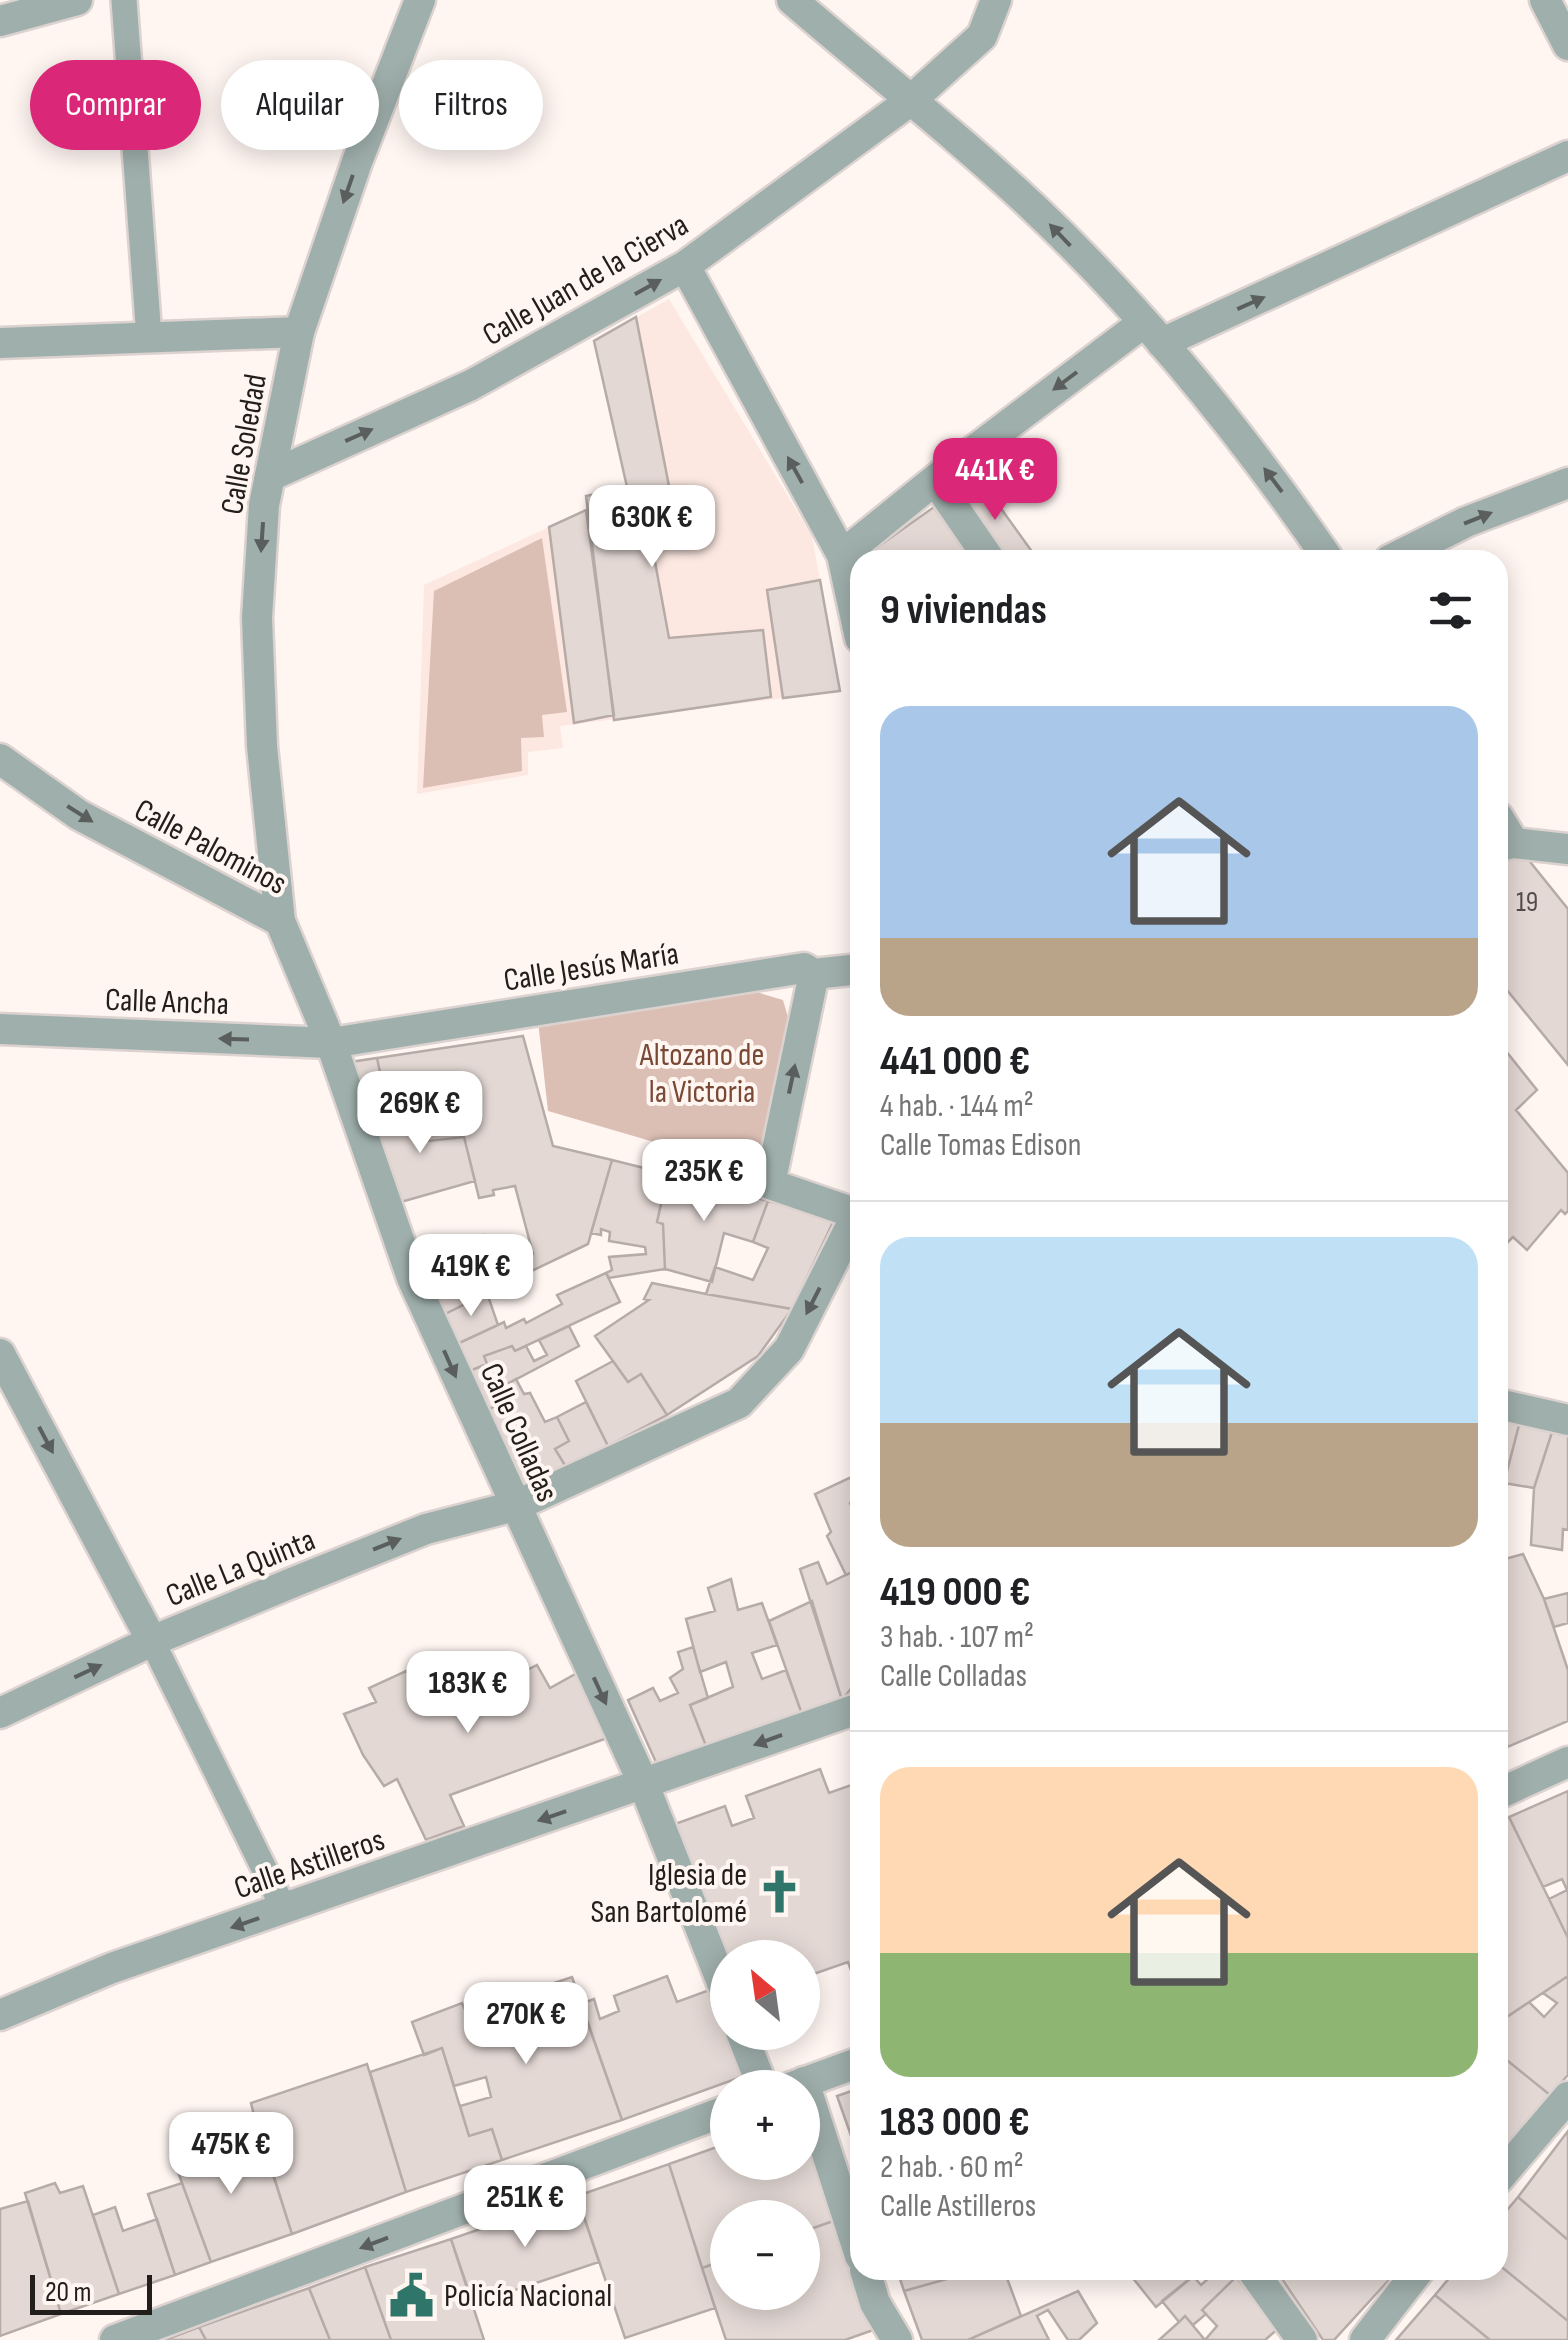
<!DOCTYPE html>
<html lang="es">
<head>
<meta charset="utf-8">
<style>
	body { margin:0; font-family:"Sofia Sans Condensed",sans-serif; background:#f6f6f6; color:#202124; height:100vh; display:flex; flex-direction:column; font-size:38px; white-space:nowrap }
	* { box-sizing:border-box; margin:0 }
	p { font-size:32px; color:#757577 }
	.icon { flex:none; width:55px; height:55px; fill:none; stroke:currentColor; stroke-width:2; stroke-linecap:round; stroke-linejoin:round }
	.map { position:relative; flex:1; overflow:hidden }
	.drawer { position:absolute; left:850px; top:550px; width:658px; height:1730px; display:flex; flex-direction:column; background:#fff; border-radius:30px; box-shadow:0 5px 25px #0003 }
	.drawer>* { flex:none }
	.banner { position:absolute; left:30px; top:60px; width:670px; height:90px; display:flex; gap:20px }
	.needle { width:65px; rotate:331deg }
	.controls { position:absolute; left:710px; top:1940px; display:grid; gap:20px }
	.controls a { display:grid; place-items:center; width:110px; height:110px; border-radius:50%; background:#fff; box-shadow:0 5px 25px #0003; font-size:50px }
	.scale { position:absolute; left:30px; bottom:25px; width:122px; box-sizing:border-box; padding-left:10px; border:5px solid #221e1c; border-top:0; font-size:28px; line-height:35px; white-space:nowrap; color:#221e1c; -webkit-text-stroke:8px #fff6f2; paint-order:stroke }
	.price { position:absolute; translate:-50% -85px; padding:0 22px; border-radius:20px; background:#fff; color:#222; font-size:32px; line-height:65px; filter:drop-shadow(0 2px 5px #0008) }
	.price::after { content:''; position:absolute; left:50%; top:60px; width:30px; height:22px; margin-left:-15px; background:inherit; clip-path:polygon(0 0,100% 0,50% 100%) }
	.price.active { background:#db2777; color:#fff }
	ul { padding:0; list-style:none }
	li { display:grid; align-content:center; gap:20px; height:530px; padding:0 30px }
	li+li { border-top:2px solid #e0e0e0 }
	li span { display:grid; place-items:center; height:310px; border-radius:30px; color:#555 }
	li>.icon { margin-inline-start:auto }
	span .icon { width:180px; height:180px; fill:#fffc; stroke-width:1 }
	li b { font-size:42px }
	h2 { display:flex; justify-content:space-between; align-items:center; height:120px; padding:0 30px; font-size:42px }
	.chip { padding:0 35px; border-radius:45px; background:#fff; box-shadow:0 5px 25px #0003; font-size:35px; line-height:90px }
	.chip.active { background:#db2777; color:#fff }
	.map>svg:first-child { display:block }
	.built { fill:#fce8e1 }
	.green { fill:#dcbfb4 }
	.building { fill:#e3d8d4; stroke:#b6aba7; stroke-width:2.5 }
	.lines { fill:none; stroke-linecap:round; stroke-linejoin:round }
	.pedestrian-casing { stroke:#dcd3d0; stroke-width:30 }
	.minor-casing { stroke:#dcd3d0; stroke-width:35 }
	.tertiary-casing { stroke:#dcd3d0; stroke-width:35 }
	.pedestrian { stroke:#9fafac; stroke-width:25 }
	.minor { stroke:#9fafac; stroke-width:30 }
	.tertiary { stroke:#9fafac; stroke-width:30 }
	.oneway { fill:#5a5f5d }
	.labels { text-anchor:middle; stroke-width:8; stroke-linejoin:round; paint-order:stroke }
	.number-label { font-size:28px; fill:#524c4a }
	.street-label { font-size:32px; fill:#221e1c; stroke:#fff6f2 }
	.park-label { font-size:32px; fill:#794936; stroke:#fff6f2 }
	.poi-label { font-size:32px; fill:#221e1c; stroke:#fff6f2; text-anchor:end }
</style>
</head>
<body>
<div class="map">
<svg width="1568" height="2340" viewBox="0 0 1568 2340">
	<rect width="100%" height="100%" fill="#fff6f2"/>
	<path class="built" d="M669,299L812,536L840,691L560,726L563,748L528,752V775L417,794L424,585L586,510V496L627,487L594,341Z"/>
	<path class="green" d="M542,538L567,712L542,715L544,737L521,738L522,771L423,788L434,591Z
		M740,987L783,1000L792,1031L760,1173L548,1111L538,1021Z"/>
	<path class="building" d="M636,317L669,486L642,491L669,638L763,630L771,697L614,720L586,496L627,487L594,341Z
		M979,478L1038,560H1003L956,495Z
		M934,507L966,553L957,560H860V564L859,560Z
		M586,510L614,715L574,723L549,527Z
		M820,580L840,691L783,698L767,590Z
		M1519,848L1568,909V1065L1498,979V855Z
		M523,1036L553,1146L612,1160L588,1244L519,1277L512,1264L533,1254L515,1186L493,1190L494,1195L479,1198L464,1137L429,1141L425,1122L441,1117L435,1091L418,1095L412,1073L382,1082L377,1058Z
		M1498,1041L1537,1090L1516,1110L1568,1173V1211L1565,1214L1561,1210L1527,1250L1513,1237L1508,1242L1498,1234Z
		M377,1058L382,1082L394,1107L370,1116L350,1062Z
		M395,1107L396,1116L421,1108L429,1141L464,1137L475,1181L401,1202L370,1116Z
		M612,1160L668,1174L657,1222L663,1224L665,1269L609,1278L606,1273L612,1270L609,1257L646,1254L645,1247L609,1241L610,1232L601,1229V1235L591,1233Z
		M668,1174L768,1201L753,1242L724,1233L712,1282L665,1269L663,1224L657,1222Z
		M768,1201L835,1218L792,1309L706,1294L715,1267L753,1280L768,1248L753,1242Z
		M484,1235L494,1266L511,1261L519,1277L443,1315L420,1257Z
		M606,1273L620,1302L515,1351L512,1346L484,1356L487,1364L467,1372L455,1345L504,1322L506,1328L524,1319L526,1323L562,1304L557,1295Z
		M652,1283L706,1294L792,1309L758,1356L667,1415L641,1374L628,1382L595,1336L649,1300L644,1299Z
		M487,1293L498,1325L455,1345L443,1315Z
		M569,1326L579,1346L496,1390L503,1402L487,1410L467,1372L487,1364L484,1356L512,1346L515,1351L526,1346L534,1361L547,1355L539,1340Z
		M613,1361L628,1382L641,1374L667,1415L608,1446L576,1381Z
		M516,1379L524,1394L530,1393L545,1422L557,1417L569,1441L555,1449L566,1467L523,1488L487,1410L503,1402L496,1390Z
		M586,1402L608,1446L566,1467L555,1449L569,1441L557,1417Z
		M1498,1416L1520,1421L1501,1495L1498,1494Z
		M1520,1421L1553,1429L1534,1488L1504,1483Z
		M1553,1429L1568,1431V1530L1563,1529L1562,1550L1531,1545L1534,1488Z
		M860,1473V1499L850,1503L860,1529V1568L846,1575L827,1536L831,1532L815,1494Z
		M1523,1554L1544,1599L1568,1670V1721L1498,1751V1561Z
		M818,1562L827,1584L860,1568V1677L842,1700L800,1569Z
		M731,1579L738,1610L762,1603L777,1645L752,1653L762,1679L786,1670L803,1717L708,1751L690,1705L733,1687L726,1662L700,1672L686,1619L715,1611L708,1588Z
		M1568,1593V1623L1554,1627L1544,1599Z
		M812,1601L842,1700L803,1717L769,1621Z
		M693,1647L708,1698L690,1705L708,1751L659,1769L628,1700L653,1688L660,1701L678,1693L670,1678L683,1669L678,1652Z
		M537,1665L550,1688L579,1672L610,1737L450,1795L464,1826L426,1840L397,1779L384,1786L363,1755L344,1714L376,1702L369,1688L406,1671L418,1687L432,1680L439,1690L463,1681L473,1698Z
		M820,1769L829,1793L860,1782V1995L848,1962L802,1978V1958H728L675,1824L725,1806L732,1826L754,1818L746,1796Z
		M1568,1791V1935L1567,1936L1549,1899L1567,1890L1562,1879L1543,1887L1509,1817Z
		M1509,1817L1568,1938V1976L1498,2023V1822Z
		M667,1976L677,2002L712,1989L744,2076L622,2120L581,2004L594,1999L600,2019L619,2011L614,1996Z
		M1568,1976V2075L1550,2095L1498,2053V2023L1529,2002L1544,2017L1557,2003L1543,1993Z
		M572,1977L622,2120L502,2160L492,2129L469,2136L460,2106L491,2097L486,2077L454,2086L442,2048L424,2055L412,2022L462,2003L466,2012Z
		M442,2048L469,2136L492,2129L502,2160L406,2192L370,2072Z
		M1498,2053L1550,2095L1498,2154Z
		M367,2064L406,2192L292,2234L266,2151L279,2147L274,2128L258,2132L251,2103Z
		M860,2088V2161L837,2096Z
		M802,2122L836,2220L802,2232V2218H728V2259L702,2268L669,2164L728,2143V2162H802Z
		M230,2131L240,2158L254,2152L256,2160L267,2156L292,2234L211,2262L171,2153Z
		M1568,2131V2240L1518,2197Z
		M669,2164L715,2308L625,2338L577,2196Z
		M55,2183L60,2193L83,2186L119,2294L61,2314L25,2193Z
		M182,2183L211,2262L175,2275L148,2194Z
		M577,2196L599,2262L473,2304L451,2239Z
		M1518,2197L1568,2240V2321L1498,2264V2221Z
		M28,2201L61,2314L0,2336V2209Z
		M115,2207L123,2231L157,2219L175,2275L119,2294L93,2215Z
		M836,2220L879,2328L845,2340H726L702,2268L728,2259V2292H802V2232Z
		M451,2239L484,2340H391L365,2267Z
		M1498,2264L1568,2321V2340H1490L1435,2295L1456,2270H1498Z
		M365,2267L391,2340H330L309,2288Z
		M897,2270H979L904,2291Z
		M979,2270H1004L1021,2316L968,2340H922L904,2291Z
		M1142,2270H1201L1156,2307L1132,2277Z
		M1202,2270H1231L1236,2277L1202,2310L1206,2314L1193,2325L1185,2316L1179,2322L1162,2301L1193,2276L1201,2285L1209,2278Z
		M1276,2270H1398L1334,2340H1323Z
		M1236,2277L1279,2328L1265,2340H1205L1217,2326L1202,2310Z
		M309,2288L330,2340H206L199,2327Z
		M1078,2291L1097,2323L1079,2340H1068L1048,2310L1037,2316L1049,2340H968Z
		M1435,2295L1490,2340H1396Z
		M1185,2316L1205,2340H1159L1179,2322Z
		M199,2327L206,2340H165Z"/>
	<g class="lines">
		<defs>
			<path id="pedestrian" d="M124,0L149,337
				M152,1641L284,1909"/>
			<path id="minor" d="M1545,0L1568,45
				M685,266L842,555L860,638
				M0,343L299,332
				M1162,343L1568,156
				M270,476L471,385L685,266L910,101L982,36L996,0
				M935,480L990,560
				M842,555L935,480L1143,323
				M1390,560L1466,522L1568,483
				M0,759L79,815L280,921
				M814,974L770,1184L860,1215
				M331,1043L412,1278L644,1785L728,1998
				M0,1354L152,1641
				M1498,1404L1568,1420
				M0,1713L152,1641L294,1582L426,1529L515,1506L739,1403L789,1349L857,1214
				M0,2015L112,1968L860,1708
				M741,2032L763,2088
				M804,2082L860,2256
				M1498,2179L1568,2097
				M865,2270L875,2303L897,2340
				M1252,2270L1302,2340
				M1365,2340L1419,2270"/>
			<path id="tertiary" d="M792,0C873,70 958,136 1035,209C1146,314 1243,435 1329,560
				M0,21L77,0
				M1498,817L1514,843
				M1498,846L1514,843L1568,849
				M0,1029L331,1043L804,968L814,974L860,969
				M331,1043L280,921L262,746L257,618L264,505L299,332L357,162L420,0
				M1498,1794L1568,1762
				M789,2088L860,2062
				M115,2340L728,2110"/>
		</defs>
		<use href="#pedestrian" class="pedestrian-casing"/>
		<use href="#minor" class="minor-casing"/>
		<use href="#tertiary" class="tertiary-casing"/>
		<use href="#pedestrian" class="pedestrian"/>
		<use href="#minor" class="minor"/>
		<use href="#tertiary" class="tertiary"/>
	</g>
	<defs><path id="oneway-solid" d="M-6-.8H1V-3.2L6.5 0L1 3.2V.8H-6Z" transform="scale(2.5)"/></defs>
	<g class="oneway">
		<use href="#oneway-solid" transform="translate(348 189) rotate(109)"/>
		<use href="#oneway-solid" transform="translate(1060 235) rotate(-134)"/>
		<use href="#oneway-solid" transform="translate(648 287) rotate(-29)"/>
		<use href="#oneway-solid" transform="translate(1251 303) rotate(-24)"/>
		<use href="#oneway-solid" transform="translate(1065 381) rotate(143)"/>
		<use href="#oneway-solid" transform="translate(359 435) rotate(-24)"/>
		<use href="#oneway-solid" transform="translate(795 470) rotate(-119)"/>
		<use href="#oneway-solid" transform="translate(1273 480) rotate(-127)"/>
		<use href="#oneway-solid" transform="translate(1478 518) rotate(-22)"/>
		<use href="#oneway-solid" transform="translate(262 537) rotate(94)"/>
		<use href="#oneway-solid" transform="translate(80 814) rotate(32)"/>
		<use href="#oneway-solid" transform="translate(234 1039) rotate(-178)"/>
		<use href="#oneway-solid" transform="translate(792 1079) rotate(-78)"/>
		<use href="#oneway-solid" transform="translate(813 1301) rotate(117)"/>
		<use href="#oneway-solid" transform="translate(450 1364) rotate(66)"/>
		<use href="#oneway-solid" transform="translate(46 1440) rotate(62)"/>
		<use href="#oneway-solid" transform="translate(387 1544) rotate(-22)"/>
		<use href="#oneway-solid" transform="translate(88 1671) rotate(-25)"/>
		<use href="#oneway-solid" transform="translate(600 1691) rotate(65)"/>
		<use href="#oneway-solid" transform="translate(768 1740) rotate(160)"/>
		<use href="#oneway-solid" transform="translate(552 1816) rotate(161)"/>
		<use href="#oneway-solid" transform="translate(245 1923) rotate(161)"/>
		<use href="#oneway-solid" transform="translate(374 2243) rotate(159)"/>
	</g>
	<defs>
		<symbol id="church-bare" viewBox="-9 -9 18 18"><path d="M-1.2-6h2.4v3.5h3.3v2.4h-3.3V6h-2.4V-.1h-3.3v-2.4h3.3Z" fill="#30756a" stroke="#fff6f2" stroke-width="2.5" paint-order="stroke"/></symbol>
		<symbol id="civic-bare" viewBox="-9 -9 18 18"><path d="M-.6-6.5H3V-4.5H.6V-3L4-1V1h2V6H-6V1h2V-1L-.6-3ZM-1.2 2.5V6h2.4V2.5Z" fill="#30756a" stroke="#fff6f2" stroke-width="2.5" paint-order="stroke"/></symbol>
	</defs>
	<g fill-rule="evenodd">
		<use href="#church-bare" x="748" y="1860" width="63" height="63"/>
		<use href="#civic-bare" x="380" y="2264" width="63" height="63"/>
	</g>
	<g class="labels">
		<g class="number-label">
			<text x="1527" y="911">19</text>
		</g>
		<g class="street-label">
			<text transform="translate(585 279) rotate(-30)" y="11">Calle Juan de la Cierva</text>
			<text transform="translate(243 444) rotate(-80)" y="11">Calle Soledad</text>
			<text transform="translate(211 846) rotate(28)" y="11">Calle Palominos</text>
			<text transform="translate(591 966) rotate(-9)" y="11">Calle Jesús María</text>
			<text transform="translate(167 1001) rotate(2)" y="11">Calle Ancha</text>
			<text transform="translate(520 1432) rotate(66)" y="11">Calle Colladas</text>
			<text transform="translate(240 1567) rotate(-22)" y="11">Calle La Quinta</text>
			<text transform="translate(309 1863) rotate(-19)" y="11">Calle Astilleros</text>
		</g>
		<g class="park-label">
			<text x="702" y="1065">Altozano de<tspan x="702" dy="37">la Victoria</tspan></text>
		</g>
		<g class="poi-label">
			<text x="747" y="1885">Iglesia de<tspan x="747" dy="37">San Bartolomé</tspan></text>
			<text x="444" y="2306" text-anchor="start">Policía Nacional</text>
		</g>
	</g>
</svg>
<div class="controls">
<a><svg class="needle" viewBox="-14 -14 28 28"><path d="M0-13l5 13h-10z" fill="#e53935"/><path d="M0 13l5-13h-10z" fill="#757577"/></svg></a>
<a>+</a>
<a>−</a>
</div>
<div class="scale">20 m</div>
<b class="price active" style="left:995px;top:523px">441K €</b>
<b class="price" style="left:652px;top:570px">630K €</b>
<b class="price" style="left:420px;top:1156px">269K €</b>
<b class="price" style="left:704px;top:1224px">235K €</b>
<b class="price" style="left:471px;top:1319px">419K €</b>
<b class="price" style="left:468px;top:1736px">183K €</b>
<b class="price" style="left:526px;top:2067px">270K €</b>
<b class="price" style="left:231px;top:2197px">475K €</b>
<b class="price" style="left:525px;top:2250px">251K €</b>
<div class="banner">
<a class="chip active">Comprar</a>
<a class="chip">Alquilar</a>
<a class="chip">Filtros</a>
</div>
<section class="drawer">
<h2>9 viviendas<svg class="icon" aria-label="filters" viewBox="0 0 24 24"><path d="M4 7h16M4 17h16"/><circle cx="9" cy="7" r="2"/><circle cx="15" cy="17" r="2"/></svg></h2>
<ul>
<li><span style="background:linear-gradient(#a9c7e8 75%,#b9a48a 0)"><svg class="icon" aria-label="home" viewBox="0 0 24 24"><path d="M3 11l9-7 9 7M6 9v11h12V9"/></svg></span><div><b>441 000 €</b><p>4 hab. · 144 m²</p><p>Calle Tomas Edison</p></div></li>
<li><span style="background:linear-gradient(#bfe0f5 60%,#b9a48a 0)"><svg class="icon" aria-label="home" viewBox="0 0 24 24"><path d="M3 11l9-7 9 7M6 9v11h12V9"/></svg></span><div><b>419 000 €</b><p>3 hab. · 107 m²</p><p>Calle Colladas</p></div></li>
<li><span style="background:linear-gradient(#ffd9b3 60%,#8fb573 0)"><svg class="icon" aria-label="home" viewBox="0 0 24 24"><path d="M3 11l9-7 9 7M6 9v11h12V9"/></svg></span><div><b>183 000 €</b><p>2 hab. · 60 m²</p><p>Calle Astilleros</p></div></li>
</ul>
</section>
</div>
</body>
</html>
